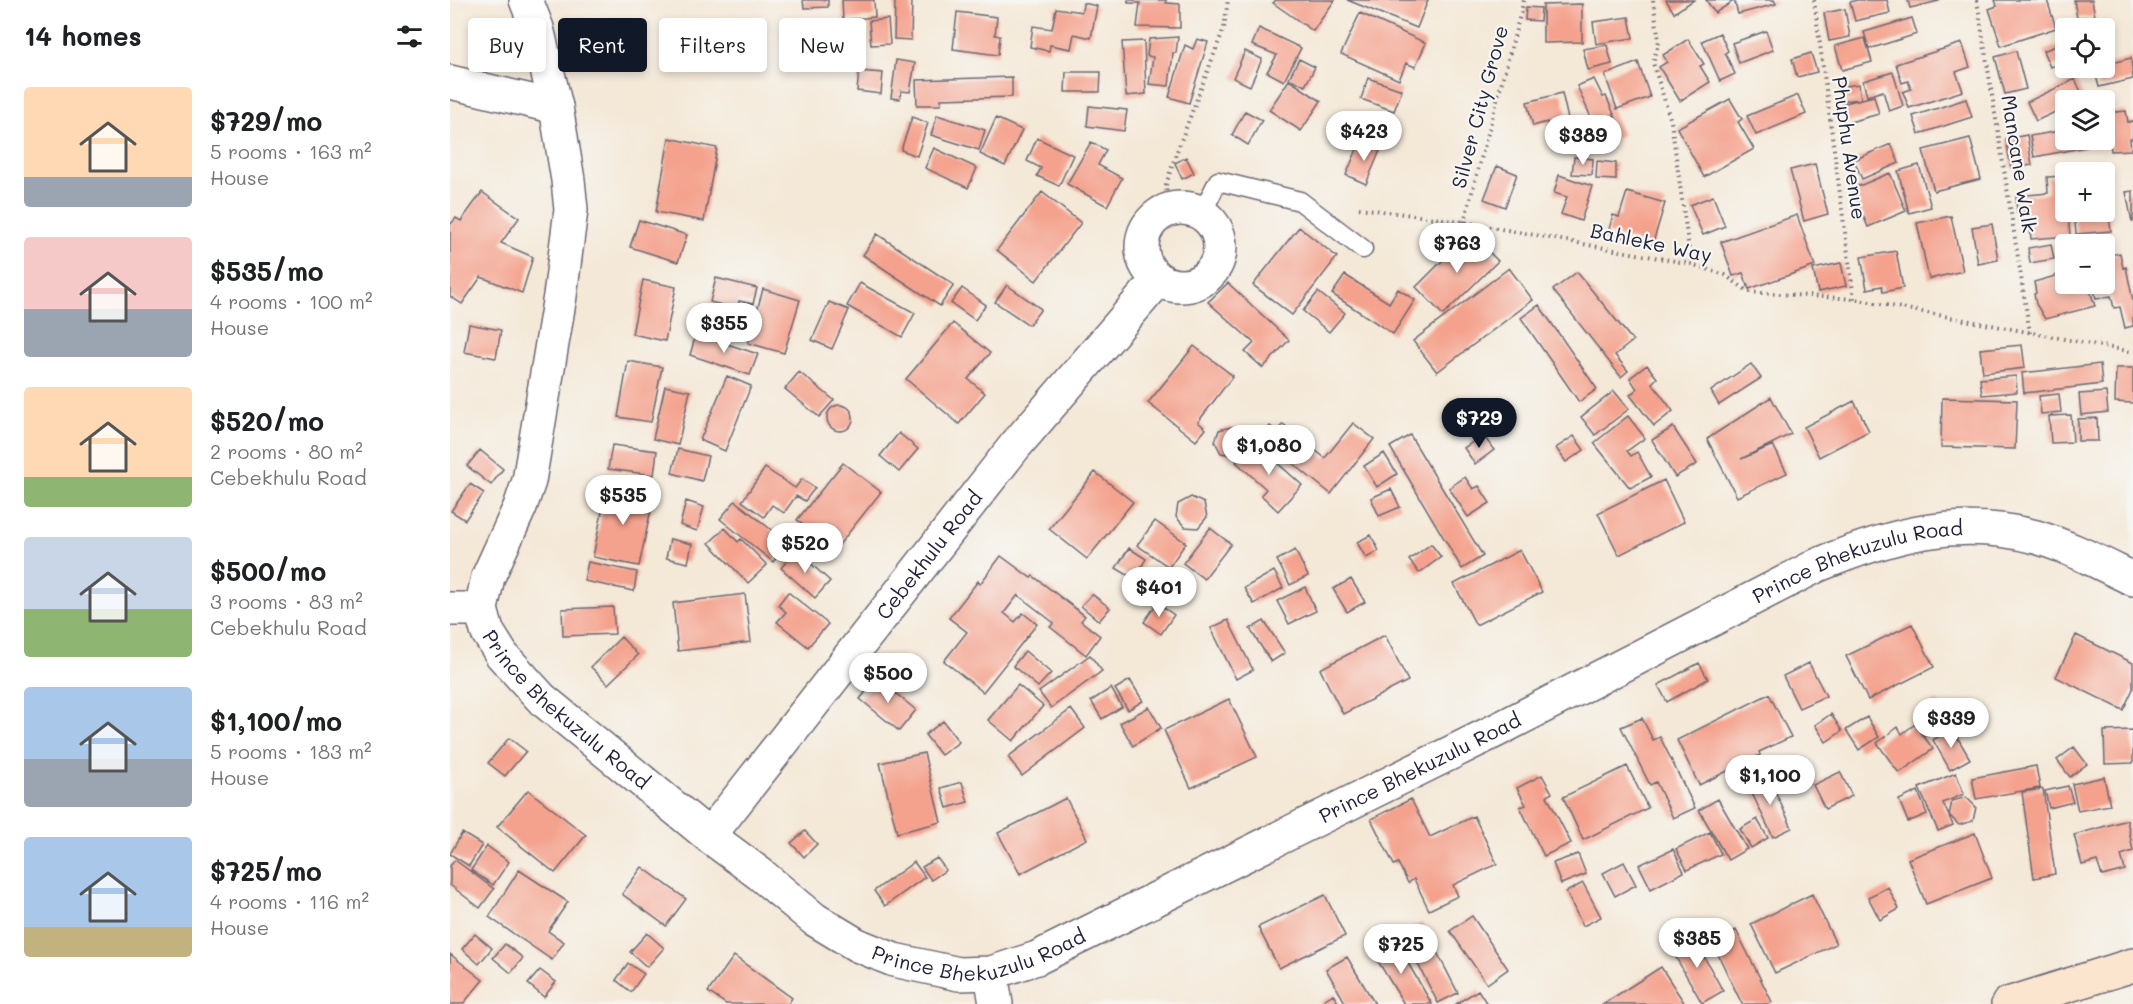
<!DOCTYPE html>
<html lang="en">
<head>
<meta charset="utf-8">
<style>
	body { margin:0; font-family:Mali,sans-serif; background:#f6f6f6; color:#202124; height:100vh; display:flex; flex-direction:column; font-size:22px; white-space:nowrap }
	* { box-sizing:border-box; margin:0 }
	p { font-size:20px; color:#757577 }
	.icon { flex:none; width:33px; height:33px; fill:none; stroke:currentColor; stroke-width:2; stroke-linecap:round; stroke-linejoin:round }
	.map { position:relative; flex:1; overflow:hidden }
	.side { display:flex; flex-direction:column; background:#fff; width:450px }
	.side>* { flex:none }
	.guide { position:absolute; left:18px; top:18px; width:570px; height:54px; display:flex; gap:12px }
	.fabs { position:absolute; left:1605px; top:18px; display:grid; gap:12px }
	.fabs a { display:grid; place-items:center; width:60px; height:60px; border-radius:6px; background:#fff; box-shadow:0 3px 9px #0003; font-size:30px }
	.price { position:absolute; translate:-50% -51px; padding:0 14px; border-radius:21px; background:#fff; color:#222; font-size:20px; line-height:39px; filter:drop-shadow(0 2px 3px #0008) }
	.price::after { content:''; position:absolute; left:50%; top:36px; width:18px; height:14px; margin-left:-9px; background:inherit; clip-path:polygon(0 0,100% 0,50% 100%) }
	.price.current { background:#111827; color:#fff }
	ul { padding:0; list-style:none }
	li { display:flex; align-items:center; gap:18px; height:150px; padding:0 24px }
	li span { display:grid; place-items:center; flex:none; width:168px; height:120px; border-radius:6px; color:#555 }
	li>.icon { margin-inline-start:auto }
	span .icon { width:72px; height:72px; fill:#fffc; stroke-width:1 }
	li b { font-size:26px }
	h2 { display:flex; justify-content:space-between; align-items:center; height:72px; padding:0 24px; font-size:26px }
	.tag { padding:0 21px; border-radius:6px; background:#fff; box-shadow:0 3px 9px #0003; font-size:21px; line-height:54px }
	.tag.current { background:#111827; color:#fff }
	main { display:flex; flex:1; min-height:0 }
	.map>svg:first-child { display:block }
	.building { fill:#f4a28d }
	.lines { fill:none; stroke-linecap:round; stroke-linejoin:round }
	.lane-casing { stroke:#6c6772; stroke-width:21 }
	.street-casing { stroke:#6c6772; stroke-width:36 }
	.secondary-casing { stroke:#6c6772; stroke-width:36 }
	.path { stroke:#6c6772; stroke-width:4; stroke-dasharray:1.5 4.5; stroke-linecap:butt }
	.lane { stroke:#fff; stroke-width:18 }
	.street { stroke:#fff; stroke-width:33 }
	.secondary { stroke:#fce5cf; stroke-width:33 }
	.labels { text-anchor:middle; stroke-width:4.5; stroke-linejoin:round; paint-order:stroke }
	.street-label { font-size:20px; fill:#22223b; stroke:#f6f6f2 }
</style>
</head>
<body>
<main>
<section class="side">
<h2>14 homes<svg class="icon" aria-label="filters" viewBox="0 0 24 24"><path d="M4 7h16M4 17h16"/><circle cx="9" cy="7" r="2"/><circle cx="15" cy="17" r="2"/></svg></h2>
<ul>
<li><span style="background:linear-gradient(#ffd9b3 75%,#9aa5b1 0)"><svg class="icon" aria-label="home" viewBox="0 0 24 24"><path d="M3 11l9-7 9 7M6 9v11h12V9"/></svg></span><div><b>$729/mo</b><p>5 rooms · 163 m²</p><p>House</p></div></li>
<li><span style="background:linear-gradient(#f6c9c9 60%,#9aa5b1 0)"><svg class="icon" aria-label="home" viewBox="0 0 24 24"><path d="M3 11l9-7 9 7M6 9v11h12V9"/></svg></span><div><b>$535/mo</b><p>4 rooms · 100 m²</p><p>House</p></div></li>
<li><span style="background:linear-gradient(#ffd9b3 75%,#8fb573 0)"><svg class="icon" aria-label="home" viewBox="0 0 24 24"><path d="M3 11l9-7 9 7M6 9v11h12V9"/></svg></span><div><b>$520/mo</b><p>2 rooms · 80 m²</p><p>Cebekhulu Road</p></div></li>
<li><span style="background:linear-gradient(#c9d6e8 60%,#8fb573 0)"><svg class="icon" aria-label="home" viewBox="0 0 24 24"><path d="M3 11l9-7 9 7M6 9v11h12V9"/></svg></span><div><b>$500/mo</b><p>3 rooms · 83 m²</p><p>Cebekhulu Road</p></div></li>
<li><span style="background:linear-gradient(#a9c7e8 60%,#9aa5b1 0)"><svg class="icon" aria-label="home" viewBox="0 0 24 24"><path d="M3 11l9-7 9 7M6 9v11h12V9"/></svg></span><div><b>$1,100/mo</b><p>5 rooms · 183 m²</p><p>House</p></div></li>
<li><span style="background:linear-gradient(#a9c7e8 75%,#c2b280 0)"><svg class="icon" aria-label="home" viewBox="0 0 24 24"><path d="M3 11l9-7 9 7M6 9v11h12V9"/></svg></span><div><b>$725/mo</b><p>4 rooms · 116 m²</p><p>House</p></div></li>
</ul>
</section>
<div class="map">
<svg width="1683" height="1004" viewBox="0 0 1683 1004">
	<rect width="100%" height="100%" fill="#f6f6f2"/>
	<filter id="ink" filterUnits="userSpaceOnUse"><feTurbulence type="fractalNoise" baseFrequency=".0167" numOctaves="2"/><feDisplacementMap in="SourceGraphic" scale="12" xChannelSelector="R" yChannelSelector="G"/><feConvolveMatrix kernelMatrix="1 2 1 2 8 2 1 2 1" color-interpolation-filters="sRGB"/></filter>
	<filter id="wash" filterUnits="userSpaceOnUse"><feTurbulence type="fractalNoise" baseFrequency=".008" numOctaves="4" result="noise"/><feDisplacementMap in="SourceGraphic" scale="24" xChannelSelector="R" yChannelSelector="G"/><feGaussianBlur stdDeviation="1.35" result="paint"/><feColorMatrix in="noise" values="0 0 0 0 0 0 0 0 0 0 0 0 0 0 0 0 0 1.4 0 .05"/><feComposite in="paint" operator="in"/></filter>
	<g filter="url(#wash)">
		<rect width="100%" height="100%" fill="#f4e8d7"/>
		<g id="blocks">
			<path class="building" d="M353,0H378V7L354,8Z
				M392,0H424L425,17L393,20Z
				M445,0H462L461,40L444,39Z
				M678,0H716V3L730,4V28L687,27L690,3H678Z
				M826,0H885L863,31L823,3Z
				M897,0H978L967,28Z
				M1216,0H1244L1224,13Z
				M1256,0H1280L1282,2L1265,13Z
				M1284,0H1324L1326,4L1288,14Z
				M1407,0H1437L1440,13L1405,21L1400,2Z
				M1458,0H1489V1L1460,8Z
				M1545,0H1597L1606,28L1551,46L1539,9L1547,6Z
				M1624,0H1642L1645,16L1627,18Z
				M633,3L647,6L641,38L624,34L621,49L600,45L599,51L580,47L583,26L602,29L606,8L632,12Z
				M1132,4V42L1093,43V5Z
				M1076,7L1091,8L1090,21L1075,20Z
				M1395,9L1400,37L1379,41L1374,13Z
				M507,12L547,17L545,35L550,36L548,55L503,49Z
				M910,13L976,43L965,67L956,63L949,80L891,54Z
				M1179,17L1183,38L1146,44L1143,22Z
				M1462,18L1467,34L1419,49L1414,32Z
				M438,19L440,44L421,45L419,21Z
				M809,28L851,48L834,81L817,72L827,55L802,45Z
				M1316,31L1323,50L1289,63L1282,43Z
				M1270,33L1278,51L1275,53L1285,74L1270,81L1252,41Z
				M728,37L726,53H723L719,86L699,84L703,57L697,56L699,39Z
				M1415,38L1422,62L1392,70L1385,46Z
				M747,39L758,42L739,103L719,97L735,45L743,49Z
				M1238,39L1254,64L1250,66L1260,82L1230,101L1209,67L1217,62L1213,55Z
				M694,41L696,94L676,96L672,42Z
				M1512,43L1520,67L1506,72L1513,91L1459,108L1453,92L1461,89L1458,81L1452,83L1446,64Z
				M1157,45L1162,64L1138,70L1133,49Z
				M1608,45L1614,62L1600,67L1593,51Z
				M795,51L812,59L800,86L783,78Z
				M1566,51L1576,89L1555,94L1545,57Z
				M1361,53L1367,72L1347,77L1342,59Z
				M1681,58L1683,79L1649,87L1644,68H1654V65Z
				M849,59L865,67L855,86L839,78Z
				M446,60L465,63L460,92L451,91L450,99L441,98Z
				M1188,62L1200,97L1167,109L1155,75Z
				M409,71L433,73L431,94L407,91Z
				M616,72H651L650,92H615Z
				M1443,72L1453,106L1439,111L1433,91L1417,96L1413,81Z
				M562,77V97L491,99V105H467L466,80Z
				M918,78L952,90L944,111L911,99Z
				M1144,79L1153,97L1156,96L1173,135L1153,144L1127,86Z
				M1625,79L1634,98L1629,100H1616V107L1586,121L1577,102Z
				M839,80L871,101L851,131L819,110Z
				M1409,84L1411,99L1391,101L1389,87Z
				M1112,93L1121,132L1100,136L1097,122L1083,126L1077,102Z
				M1348,95L1356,114L1306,135L1297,116Z
				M1424,96L1429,114L1396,123L1391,104Z
				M1280,99L1292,119L1288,122L1304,149L1254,177L1227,128Z
				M1516,99L1522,117L1469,134L1463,116Z
				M639,106L677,110L674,131L637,126Z
				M795,111L812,120L798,145L782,135Z
				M1676,111L1678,122L1683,121V139H1680L1681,150L1661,151L1656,113Z
				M487,115L535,130L529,150L481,135Z
				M462,117L478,123L467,156L451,150Z
				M546,118L572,130L555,166L530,154Z
				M1616,130V140H1636L1637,147L1584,157L1580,136Z
				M1577,135L1582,165L1561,168L1556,139Z
				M219,138L267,148L254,221L206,212Z
				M587,138L623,155L609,186L587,176L591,168L577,161Z
				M1520,138L1531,179L1484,191L1473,150Z
				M911,140L931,148L916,184L896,175Z
				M641,142L656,150L648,165L672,178L657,206L617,184Z
				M1441,144L1449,163L1412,179L1404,160Z
				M484,148L527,168L518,188L475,168Z
				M736,157L744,173L732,179L725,163Z
				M1124,157L1143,159L1142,175L1122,174Z
				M1147,161L1166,163V180L1146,179Z
				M1365,164L1378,214L1354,221L1340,170Z
				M1469,165L1481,207L1459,213L1448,171Z
				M1047,166L1067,174L1055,207L1034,199Z
				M1440,173L1456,211L1418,227L1402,189Z
				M1109,175L1142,186L1131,221L1111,214L1117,197L1104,193Z
				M1615,176L1616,212H1618L1620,236L1581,239L1579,212L1567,213L1566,196L1598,193L1597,177Z
				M1683,191V222H1682L1676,192Z
				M32,192L69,218L51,243L83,257L72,293L31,277L12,304L0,296V225L6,218L11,221Z
				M592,192L631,223L586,281L547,250Z
				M1177,192L1215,203L1202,246L1158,233L1163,215L1169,217Z
				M1263,196L1275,226L1253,235L1240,205Z
				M1658,209L1661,231L1626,234L1624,212H1654V210Z
				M1347,215L1365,266L1299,289L1293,273L1283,276L1271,242Z
				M1501,216L1513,271L1479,279L1467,223Z
				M189,220L237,235L228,262L180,247Z
				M1542,224L1548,260L1528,264L1522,227Z
				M849,227L887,257L842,315L803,285Z
				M1020,233L1048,261L993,315L966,287Z
				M427,234L504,285L490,306L413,255Z
				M1601,244L1604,259L1580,263L1578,248Z
				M1446,251L1453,288L1433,292L1432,286L1417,289L1411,257Z
				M1670,253L1673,268L1676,267L1683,301V326L1675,328L1670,307L1664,308L1661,296L1646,299L1643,284H1654V256Z
				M1391,263L1396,286L1368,292L1363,269Z
				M1059,268L1083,300L987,372L963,341Z
				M1127,272L1183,341L1165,355L1178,371L1171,377L1103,290Z
				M1616,273V284H1621L1624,290L1639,287L1645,306L1595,319L1586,304L1584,294L1586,293L1584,282Z
				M895,275L939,303L948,289L965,300L943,334L882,294Z
				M266,278L307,288L303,304L289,301L288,309L260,302Z
				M193,280L226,287L215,341L182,334Z
				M410,283L465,313L452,337L397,306Z
				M778,283L839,340L813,368L795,352L804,343L758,302Z
				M557,285L591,309L579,325L545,302Z
				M512,288L536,305L525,320L501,303Z
				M313,289L350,300L334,353L298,343Z
				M868,292L895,313L879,332L853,311Z
				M379,302L399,310L382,349L362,340Z
				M1089,305L1147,389L1129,402L1071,318Z
				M503,323L540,353L518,379L535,393L509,424L456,379Z
				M19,324L51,330L46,358L14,352Z
				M246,334L308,354L300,375L240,355Z
				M1572,345L1575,368L1533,373L1530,349Z
				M744,346L783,376L748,422L756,429L746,441L698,403Z
				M178,361L212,367L201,422L168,417Z
				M1301,364L1311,378L1269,405L1261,391Z
				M1650,364L1652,384L1574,393L1572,373Z
				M1197,365L1207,378L1202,383L1223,411L1204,426L1180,395L1187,389L1180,378Z
				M1666,368H1683V403L1665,402Z
				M349,372L384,400L369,417L335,389Z
				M277,376L301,386L275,451L250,440Z
				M1566,376L1567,392L1532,395L1530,379Z
				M215,386L240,391L228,445L203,439Z
				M1164,391L1179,409L1145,435L1131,417Z
				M1656,392L1658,412L1631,415L1629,394Z
				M1609,394L1611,412L1591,414L1589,396Z
				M1321,397L1341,434L1291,459L1323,445L1337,473L1287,497L1257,439Z
				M1492,398L1567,400L1565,449L1491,447Z
				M1404,401L1419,431L1369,457L1354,427Z
				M377 418a13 13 0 1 1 26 0a13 13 0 1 1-26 0Z
				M1621,415L1623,442L1601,443L1599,416Z
				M1178,416L1195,438L1177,451L1181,456L1187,452L1201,477L1180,488L1144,443Z
				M1647,418L1648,441H1628V419Z
				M903,423L924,439L881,494L811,438L820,426L827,431L833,424L875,458Z
				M781,427L792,434V446L783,455L771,453L765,442L769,430Z
				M1223,427L1247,464L1225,477L1202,440Z
				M449,433L468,449L449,472L430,456Z
				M960,435L1033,556L1012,569L940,447Z
				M1033,435L1044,450L1025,464L1014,448Z
				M1124,436L1134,450L1116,462L1106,448Z
				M804,442L852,485L828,511L811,495L816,489L786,462Z
				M162,445L207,451L204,475L158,469Z
				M228,449L258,456L252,481L222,473Z
				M30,450L53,469L41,485L17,466Z
				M934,453L947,474L927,487L914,466Z
				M393,463L431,492L385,550L347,520Z
				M315,468L345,488L352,479L365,488L355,501L346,496L334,513L322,505L314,517L292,501Z
				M645,472L683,502L637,559L599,529Z
				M1015,477L1023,489L1029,486L1040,503L1018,517L999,488Z
				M1214,480L1234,522L1169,555L1148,513Z
				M20,484L34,493L15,520L1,511Z
				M157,486L204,495L189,566L143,557Z
				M941,489L950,507L929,516L921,498Z
				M741,497L754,503L757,517L748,528L735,527L726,517L728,504Z
				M236,501L254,507L247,531L230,525Z
				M285,501L338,543L323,562L270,519Z
				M705,521L736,543L719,567L687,545Z
				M275,528L288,542L291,539L317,565L298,583L259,543Z
				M760,528L781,544L754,579L733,563Z
				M921,535L929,551L916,558L907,542Z
				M220,539L242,544L238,563L216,558Z
				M981,544L991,557L969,573L959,560Z
				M679,548L696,559L684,579L666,568Z
				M346,550L380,581L365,598L331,568Z
				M845,550L858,576L840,585L827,560Z
				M1070,550L1092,592L1026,625L1004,584Z
				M551,556L581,578L583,576L635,616L631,621L650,636L636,655L600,627L604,623L568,595L554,613L565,622L573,613L587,624L533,692L494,661L517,632L499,618L528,581L530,584Z
				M138,562L187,572L184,591L134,581Z
				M824,571L833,588L804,604L794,588Z
				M901,579L915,602L897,612L883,589Z
				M855,587L866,611L839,624L827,601Z
				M338,592L378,624L358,647L327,622L336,612L328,605Z
				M295,594L301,642L228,651L223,603Z
				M642,594L660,608L649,621L631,606Z
				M707,603L724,615L711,634L694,622Z
				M163,607L165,634L113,636L112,609Z
				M778,620L803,670L786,679L761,628Z
				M814,621L835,653L821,662L800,629Z
				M1462,624L1484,667L1418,700L1396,656Z
				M935,635L958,681L893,714L870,669Z
				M1626,635L1683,663V689L1673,710L1606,677Z
				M171,637L188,655L158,684L141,667Z
				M575,651L601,673L588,687L563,666Z
				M640,655L652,671L601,708L589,692Z
				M1249,663L1258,679L1217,702L1208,685Z
				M1359,663L1376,696L1349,708L1333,676Z
				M427,678L466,710L449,731L410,699Z
				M680,680L693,701L678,710L665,689Z
				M568,685L593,706L563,741L538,720Z
				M661,688L672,707L652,719L641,701Z
				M1319,694L1341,737L1309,752L1310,755L1249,785L1227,740Z
				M779,699L807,757L741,788L714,730Z
				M1487,701L1499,723L1479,733L1467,712Z
				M699,707L711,728L683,746L670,723Z
				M621,709L635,728L572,776L558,757Z
				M1381,714L1392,731L1376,742L1365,725Z
				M1417,717L1429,737L1409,750L1396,730Z
				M1192,718L1203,740L1210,737L1245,808L1223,818L1206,782L1200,785L1171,727Z
				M493,721L509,742L491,755L475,735Z
				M1465,724L1483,749L1449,773L1427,743L1448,727L1452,734Z
				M1502,728L1520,759L1500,770L1483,740Z
				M1683,730V763L1655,764L1654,731Z
				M59,738L76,751L55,776L38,763Z
				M1624,747L1637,764L1620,777L1607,760Z
				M474,753L491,822L447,833L430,763Z
				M1177,766L1198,808L1133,840L1113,797Z
				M1586,766L1590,788L1526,799L1522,778Z
				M1390,772L1402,796L1375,809L1363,785Z
				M1506,773L1514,794L1493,803L1503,825L1488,831L1469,788Z
				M1092,775L1102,793L1097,796L1121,843L1094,856L1070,807L1076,805L1067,788Z
				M1318,776L1342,828L1323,837L1298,785Z
				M1654,777L1660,805L1628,811L1622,784Z
				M512,782L518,802L497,808L491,788Z
				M1618,786L1623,802L1599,808L1595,791Z
				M1593,789L1605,874L1584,878L1572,792Z
				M78,790L136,835L105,873L47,827Z
				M1468,791L1477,814L1458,822L1449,800Z
				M1516,797L1526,807L1523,821L1509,825L1499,815L1502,801Z
				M616,798L637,839L570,874L548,833Z
				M961,799L980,837L1024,816L1047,864L1003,885L1008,896L979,910L964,879L958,883L948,863L944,865L921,819Z
				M1268,799L1297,849L1278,860L1249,810Z
				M1307,819L1318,838L1301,848L1290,829Z
				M1677,820L1683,851L1671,855L1675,870L1652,876L1647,861L1632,865L1624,835Z
				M355,831L367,844L354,857L341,843Z
				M1260,832L1271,854L1237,870L1226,849Z
				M12,833L32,845L19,866L0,854Z
				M1525,833L1542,878L1476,904L1458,859Z
				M37,846L59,862L43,885L21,870Z
				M1223,849L1234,872L1201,889L1189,865Z
				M1128,854L1136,874L1111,884L1103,863Z
				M487,858L496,870L481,880L472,867Z
				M5,860L44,889L30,908L0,885V866Z
				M464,862L475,877L435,906L424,891Z
				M1174,862L1186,885L1165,896L1153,873Z
				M192,867L236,899L216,926L172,894Z
				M69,870L118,902L98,931L114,942L102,960L39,917Z
				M1133,883L1151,917L1133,926L1116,892Z
				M1438,887L1449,909L1430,920L1418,897Z
				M1362,894L1386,944L1325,973L1301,924Z
				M875,895L895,936L829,968L808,927Z
				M1022,916L1058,969L1037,984L1000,931Z
				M972,923L1008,993L988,1003L952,933Z
				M1286,930L1322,1002L1319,1004H1292L1262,942Z
				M197,933L214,948L197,967L180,952Z
				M25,934L42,948L29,964L12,949Z
				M1242,935L1273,991L1252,1003L1220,947Z
				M945,941L982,1004H954L923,953Z
				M55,944L73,958L61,973L43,958Z
				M0,954L33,980L13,1004H0Z
				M284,956L342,998L338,1004H276L258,992Z
				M897,957L925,1004H896L876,969Z
				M178,963L194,974L181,992L166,980Z
				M1211,967L1235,1004H1153Z
				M90,970L106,982L94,997L78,984Z
				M1028,990L1037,1004H1006Z
				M883,994L889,1004H868Z"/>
		</g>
	</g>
	<g filter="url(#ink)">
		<use href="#blocks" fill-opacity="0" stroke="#6c6772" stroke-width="1.5"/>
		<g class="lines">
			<defs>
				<path id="lane" d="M752,213L768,181L850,201L913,249"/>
				<g id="street">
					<path id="s1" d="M76,0L87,28L106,107L118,180L121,210L110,296L79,481L70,507L38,577L31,609L37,631L52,655L92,699L259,836L310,874L364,919L407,945L444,960L509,974L541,973L587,958L1047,730L1368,565C1441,535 1508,516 1586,537C1620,547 1652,564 1683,579"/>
					<path d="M0,82L106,107"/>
					<circle cx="731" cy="247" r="39"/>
					<path d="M0,609H31"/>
					<path id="s2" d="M259,836L565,446L708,280"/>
					<path d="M541,973L546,1004"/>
				</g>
				<path id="secondary" d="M1558,1004L1683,965"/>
			</defs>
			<use href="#lane" class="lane-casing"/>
			<use href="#street" class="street-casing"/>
			<use href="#secondary" class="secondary-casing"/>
			<path class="path" d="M1203,0L1209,41L1203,63L1221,121L1241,264
				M1364,0L1404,299
				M1527,0L1580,333
				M909,208L1014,222L1241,264L1275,275L1299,292L1404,299L1683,352
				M718,209L716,185L726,154L774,28L778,0
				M1014,222L1074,0"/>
			<use href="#lane" class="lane"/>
			<use href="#street" class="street"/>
			<use href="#secondary" class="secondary"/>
		</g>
	</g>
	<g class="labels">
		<g class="street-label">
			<text transform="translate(1030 107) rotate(-75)" y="7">Silver City Grove</text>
			<text transform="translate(1399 148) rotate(82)" y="7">Phuphu Avenue</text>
			<text transform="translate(1569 164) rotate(81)" y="7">Mancane Walk</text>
			<text transform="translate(1201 243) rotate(12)" y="7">Bahleke Way</text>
			<text dy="7" stroke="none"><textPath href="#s2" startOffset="357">Cebekhulu Road</textPath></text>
			<text dy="7" stroke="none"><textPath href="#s1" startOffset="2238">Prince Bhekuzulu Road</textPath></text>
			<text dy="7" stroke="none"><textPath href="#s1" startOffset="762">Prince Bhekuzulu Road</textPath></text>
			<text dy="7" stroke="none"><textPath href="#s1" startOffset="1752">Prince Bhekuzulu Road</textPath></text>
			<text dy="7" stroke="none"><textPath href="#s1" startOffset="1266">Prince Bhekuzulu Road</textPath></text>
		</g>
	</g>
</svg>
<div class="fabs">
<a><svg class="icon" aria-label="locate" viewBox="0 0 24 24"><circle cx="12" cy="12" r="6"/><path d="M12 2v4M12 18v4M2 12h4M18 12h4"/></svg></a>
<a><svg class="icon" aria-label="layers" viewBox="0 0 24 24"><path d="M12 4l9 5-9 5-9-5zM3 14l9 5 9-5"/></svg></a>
<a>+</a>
<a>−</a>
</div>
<b class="price" style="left:914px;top:162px">$423</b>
<b class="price" style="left:1133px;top:166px">$389</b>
<b class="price" style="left:1007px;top:274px">$763</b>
<b class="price" style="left:274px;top:354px">$355</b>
<b class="price current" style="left:1029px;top:449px">$729</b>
<b class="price" style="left:819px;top:476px">$1,080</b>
<b class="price" style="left:173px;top:526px">$535</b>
<b class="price" style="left:355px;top:574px">$520</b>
<b class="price" style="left:709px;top:618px">$401</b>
<b class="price" style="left:438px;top:704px">$500</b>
<b class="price" style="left:1501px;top:749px">$339</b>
<b class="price" style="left:1320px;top:806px">$1,100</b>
<b class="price" style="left:1247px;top:969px">$385</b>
<b class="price" style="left:951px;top:975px">$725</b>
<div class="guide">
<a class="tag">Buy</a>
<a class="tag current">Rent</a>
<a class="tag">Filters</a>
<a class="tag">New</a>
</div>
</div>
</main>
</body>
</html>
